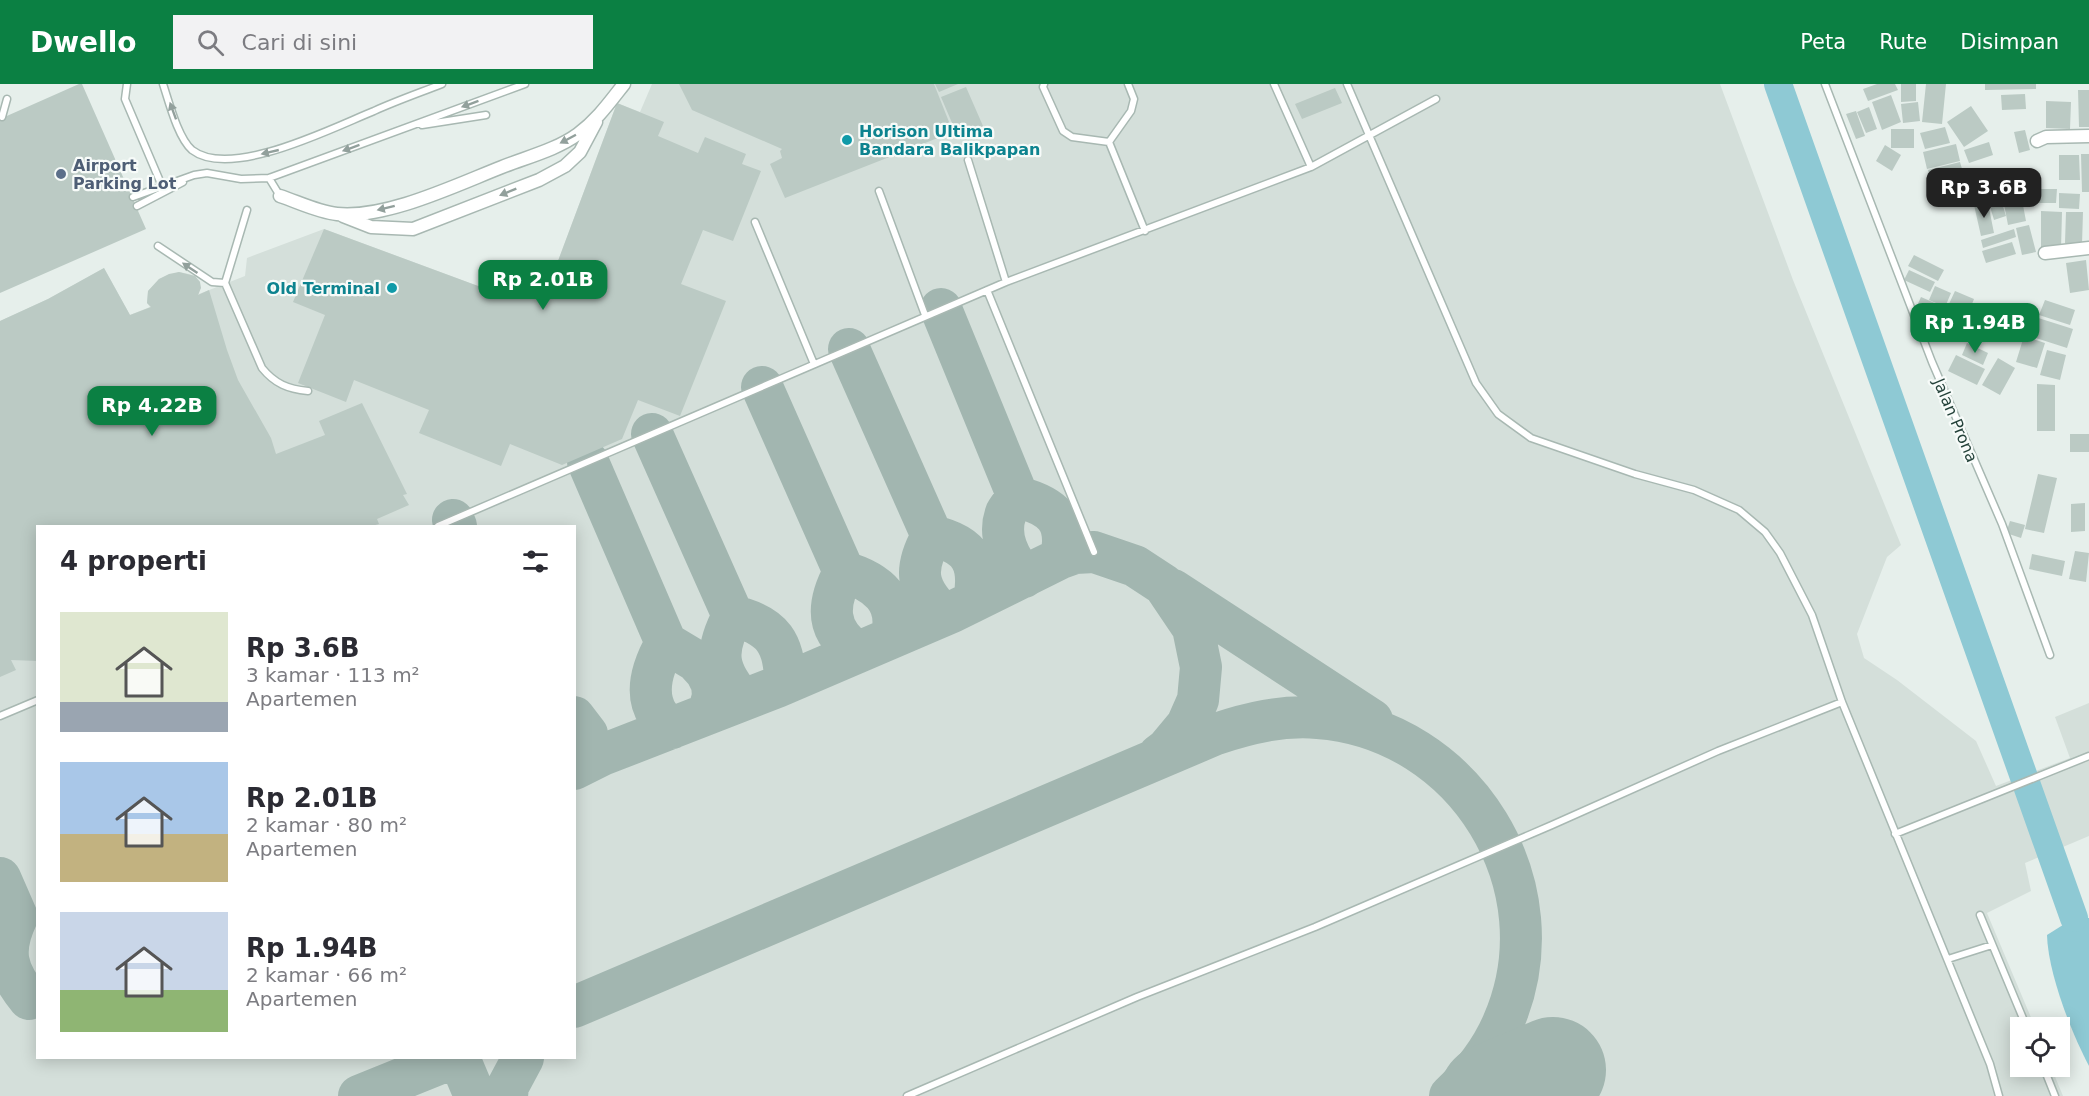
<!DOCTYPE html>
<html lang="id">
<head>
<meta charset="utf-8">
<style>
	body { margin:0; font-family:"DejaVu Sans",sans-serif; background:#f2f2f3; color:#2b2b33; height:100vh; display:flex; flex-direction:column; font-size:22px; white-space:nowrap }
	* { box-sizing:border-box; margin:0 }
	p { font-size:20px; color:#7c7c81 }
	.icon { flex:none; width:33px; height:33px; fill:none; stroke:currentColor; stroke-width:2; stroke-linecap:round; stroke-linejoin:round }
	.map { position:relative; flex:1; overflow:hidden }
	.sheet { position:absolute; left:36px; top:441px; width:540px; height:534px; display:flex; flex-direction:column; background:#fff; border-radius:0px; box-shadow:0 3px 15px #0003 }
	.sheet>* { flex:none }
	.controls { position:absolute; left:2010px; top:933px; display:grid; gap:12px }
	.controls a { display:grid; place-items:center; width:60px; height:60px; border-radius:0px; background:#fff; box-shadow:0 3px 15px #0003; font-size:30px }
	.price { position:absolute; translate:-50% -51px; padding:0 14px; border-radius:12px; background:#0b8043; color:#fff; font-size:20px; line-height:39px; filter:drop-shadow(0 2px 3px #0008) }
	.price::after { content:''; position:absolute; left:50%; top:36px; width:18px; height:14px; margin-left:-9px; background:inherit; clip-path:polygon(0 0,100% 0,50% 100%) }
	.price.active { background:#222; color:#fff }
	ul { padding:0; list-style:none }
	li { display:flex; align-items:center; gap:18px; height:150px; padding:0 24px }
	li span { display:grid; place-items:center; flex:none; width:168px; height:120px; border-radius:0px; color:#555 }
	li>.icon { margin-inline-start:auto }
	span .icon { width:72px; height:72px; fill:#fffc; stroke-width:1 }
	li b { font-size:26px }
	h2 { display:flex; justify-content:space-between; align-items:center; height:72px; padding:0 24px; font-size:26px }
	header { display:flex; align-items:center; gap:36px; box-sizing:border-box; height:84px; padding:0 30px; background:#0b8043; color:#fff }
	header strong { font-size:28px }
	nav { display:flex; gap:33px; margin-inline-start:auto; font-size:21px }
	.search { width:420px; height:54px; background:#f2f2f3; display:flex; align-items:center; gap:15px; box-sizing:border-box; padding:0 21px; border-radius:0px; color:#7c7c81; font-size:22px }
	.map>svg:first-child { display:block }
	.built { fill:#d4dfda; fill-rule:evenodd }
	.water { fill:#8ec9d4 }
	.lines { fill:none; stroke-linecap:round; stroke-linejoin:round }
	.river { stroke:#8ec9d4; stroke-width:28 }
	.taxiway { stroke:#a2b6b0; stroke-width:42 }
	.runway { stroke:#a2b6b0; stroke-width:106 }
	.building { fill:#bbcac4 }
	.lane-casing { stroke:#a8b8b2; stroke-width:9 }
	.street-casing { stroke:#a8b8b2; stroke-width:15 }
	.lane { stroke:#fff; stroke-width:6 }
	.street { stroke:#fff; stroke-width:12 }
	.oneway { fill:#92a09c }
	.culture-dot { fill:#0f9aa8; stroke:#f7fbf9; stroke-width:2 }
	.service-dot { fill:#5c6f8a; stroke:#f7fbf9; stroke-width:2 }
	.labels { text-anchor:middle; stroke-width:4.5; stroke-linejoin:round; paint-order:stroke }
	.culture-label { font-size:16px; font-weight:bold; fill:#0d838f; stroke:#f7fbf9; text-anchor:start }
	.service-label { font-size:16px; font-weight:bold; fill:#4e5e75; stroke:#f7fbf9; text-anchor:start }
	.street-label { font-size:16px; fill:#24423a; stroke:#f7fbf9 }
</style>
</head>
<body>
<header>
<strong>Dwello</strong>
<div class="search"><svg class="icon" aria-label="search" viewBox="0 0 24 24"><circle cx="10" cy="10" r="6"/><path d="M15 15l6 6"/></svg>Cari di sini</div>
<nav><a>Peta</a><a>Rute</a><a>Disimpan</a></nav>
</header>
<div class="map">
<svg width="2089" height="1012" viewBox="0 0 2089 1012">
	<rect width="100%" height="100%" fill="#e6efeb"/>
	<path class="built" d="M652,0H1720L1793,196L1901,461L1887,473L1857,550L1864,574L1897,596L1976,657L1996,702L2070,674L2055,633L2089,619V752L2025,779L2031,807L1987,829L2035,943L2020,944V982L2051,983L2063,1012H0V237L48,215L104,184L130,231L150,223L147,219L148,207L159,195L179,188L189,190L195,192L200,198L199,210L245,192L247,174L324,145L497,209L555,185L617,19L640,28ZM38,442H574V974H38Z"/>
	<path class="water" d="M2074,834H2089V982C2071,948 2048,889 2047,851Z"/>
	<g class="lines">
		<path class="river" d="M1778,0L2074,834"/>
		<path class="taxiway" d="M941,225L1018,413
			M849,265L932,452C913,486 916,504 944,531
			M762,303L844,488
			M652,350L733,532C714,567 716,586 743,616
			M588,378L666,559L696,577L706,588L712,600L713,612L710,623
			M1018,413C1015,417 1009,423 1006,429C997,453 1010,475 1024,493
			M1018,413C1053,422 1069,436 1061,474
			M453,436L456,442
			M932,452C971,460 981,479 974,517
			M844,488C876,497 902,517 891,554
			M844,488C827,519 825,546 857,568
			M1173,506L1372,636
			M733,532C773,541 785,560 785,599
			M666,559C654,580 643,608 658,631C662,636 668,640 672,644
			M574,633L587,650L589,677
			M574,685L602,671L777,603L952,528L1061,474L1075,469L1094,468L1135,482L1164,501L1193,544L1201,583L1198,616L1187,641L1167,665L1159,671
			M0,794L17,833C1,867 6,887 29,915
			M574,923L1216,650C1249,639 1282,631 1318,634C1465,645 1563,802 1503,939C1491,967 1472,991 1450,1012
			M459,974L475,1012
			M359,1012L453,974
			M507,1012L508,1002L523,974"/>
		<path class="runway" d="M1492,1012L1553,986"/>
	</g>
	<path class="building" d="M79,0H82L146,145L0,209V35Z
		M679,0H934L953,48L785,114L770,80L782,74L780,67L782,65L692,26Z
		M935,0H958L939,8Z
		M1877,0H1895L1898,6L1868,17L1863,5Z
		M1901,0H1916V17L1901,18Z
		M1926,0H1946L1942,40L1922,38Z
		M1985,0H2036V5L1985,6Z
		M966,3L983,42L958,53L941,13Z
		M1335,4L1342,19L1302,35L1295,20Z
		M2078,6H2089V43H2079Z
		M2025,10L2026,25L2002,26L2001,11Z
		M1891,11L1901,38L1882,46L1872,18Z
		M2046,17L2071,18L2070,45L2046,44Z
		M1918,18L1920,37L1903,39L1901,20Z
		M617,19L664,38L658,52L698,69L705,53L746,70L742,80L761,87L733,157L703,146L681,200L726,217L680,332L638,316L622,355L562,381L510,360L501,382L419,349L429,326L354,296L346,318L298,299L325,231L293,218L324,145L497,209L555,185Z
		M1971,22L1988,47L1964,63L1947,38Z
		M1869,23L1877,45L1866,49L1857,28Z
		M1856,27L1865,52L1856,55L1846,30Z
		M1945,43L1950,59L1925,65L1920,49Z
		M1891,45H1914V64H1891Z
		M2025,46L2030,66L2019,69L2014,48Z
		M1989,58L1993,71L1969,79L1964,66Z
		M1956,60L1960,77L1927,85L1923,68Z
		M1885,61L1901,71L1892,87L1876,77Z
		M2081,70H2089V108H2082Z
		M2059,71H2079L2080,96H2059Z
		M1960,78L1964,92L1932,101L1928,86Z
		M2002,93L2007,111L1988,116L1987,113V116L1977,119L1972,100Z
		M1964,94L1969,111L1937,119L1933,102Z
		M2030,105H2057L2056,119H2029Z
		M2059,109L2080,110L2079,125L2059,124Z
		M2001,116L2006,132L1994,136L1989,119Z
		M2022,116L2026,137L2008,141L2004,120Z
		M1988,119L1994,149L1981,152L1974,121Z
		M2041,127L2062,128L2061,165H2041Z
		M2066,128H2083L2082,160L2065,159Z
		M2029,141L2036,168L2022,171L2016,144Z
		M2014,145L2016,153L1983,164L1981,156Z
		M2012,158L2016,170L1986,179L1982,167Z
		M1914,171L1944,186L1938,197L1908,182Z
		M2086,176L2089,206L2070,209L2066,179Z
		M104,184L130,231L151,223L147,219L148,207L159,195L169,190L179,188L195,192L200,198L201,204L198,211L209,206L227,266L238,296L271,354L276,370L325,351L319,337L362,319L407,410L403,411L409,421L377,435L379,440L372,442H38V577L11,576L16,586L0,593V237L48,215Z
		M1909,186L1935,198L1930,208L1904,196Z
		M1935,202L1951,209L1945,223L1929,216Z
		M1955,207L1974,215L1968,230L1948,222Z
		M1921,213L1944,223L1938,236L1915,226Z
		M2045,216L2075,226L2070,241L2039,231Z
		M1946,223L1968,233L1962,246L1940,237Z
		M2026,230L2073,245L2067,264L2020,249Z
		M2024,252L2045,259L2037,284L2016,278Z
		M1967,259L1988,269L1983,281L1962,271Z
		M2047,266L2066,271L2060,296L2040,291Z
		M1956,271L1985,285L1977,301L1948,287Z
		M1998,274L2015,284L2000,311L1982,301Z
		M2037,300L2055,301V347H2037Z
		M2070,350H2089V368H2070Z
		M2038,390L2057,394L2044,449L2025,445Z
		M2085,419V447L2071,448V420Z
		M2010,437L2025,441L2021,454L2006,449Z
		M2075,467L2089,469L2086,498L2069,495Z
		M2032,470L2065,477L2062,492L2029,485Z"/>
	<g class="lines">
		<defs>
			<path id="lane" d="M127,0L125,15L162,102
				M163,0C169,18 178,54 192,66C231,96 334,43 374,27C396,17 419,9 442,0
				M1044,0L1043,3L1063,47L1072,53L1109,58
				M1128,0L1134,15L1131,27L1109,58L1145,147
				M1274,0L1311,83
				M1347,0L1476,299L1498,330L1531,354L1635,390L1694,406L1739,426L1765,448L1780,469L1812,531L1842,618L1990,980L1999,1012
				M1825,0L1932,278L2002,440L2050,571
				M2,33L7,15
				M422,41L486,31
				M968,76L1006,198
				M269,94L280,112
				M879,107L925,231
				M133,113L194,91L207,89L241,95L269,94L525,0
				M137,122L183,98
				M247,126L225,199L262,284C275,300 288,305 308,307
				M755,138L814,280
				M158,162L212,198L225,199
				M987,206L1094,468
				M438,442L1006,198L1311,83L1436,15
				M0,632L38,616
				M1895,750L2089,672
				M1980,831L2027,944
				M1948,875L1992,861
				M2043,982L2055,1012
				M907,1012L1137,913L1315,843L1552,741L1718,667L1842,618"/>
			<path id="street" d="M2037,57L2046,53L2089,52
				M280,112C298,118 318,128 337,130C386,135 456,101 502,83C527,73 556,66 578,50C597,36 609,19 624,0
				M343,132L371,143L413,145L539,96L565,82L580,68L596,38
				M2045,169L2089,164"/>
		</defs>
		<use href="#lane" class="lane-casing"/>
		<use href="#street" class="street-casing"/>
		<use href="#lane" class="lane"/>
		<use href="#street" class="street"/>
	</g>
	<defs><path id="oneway-solid" d="M-6-.8H1V-3.2L6.5 0L1 3.2V.8H-6Z" transform="scale(1.5)"/></defs>
	<g class="oneway">
		<use href="#oneway-solid" transform="translate(470 20) rotate(160)"/>
		<use href="#oneway-solid" transform="translate(173 27) rotate(-110)"/>
		<use href="#oneway-solid" transform="translate(568 55) rotate(152)"/>
		<use href="#oneway-solid" transform="translate(351 64) rotate(160)"/>
		<use href="#oneway-solid" transform="translate(270 68) rotate(167)"/>
		<use href="#oneway-solid" transform="translate(508 108) rotate(158)"/>
		<use href="#oneway-solid" transform="translate(386 124) rotate(166)"/>
		<use href="#oneway-solid" transform="translate(190 184) rotate(-146)"/>
	</g>
	<g class="culture-dot">
		<circle cx="847" cy="56" r="6"/>
		<circle cx="392" cy="204" r="6"/>
	</g>
	<circle class="service-dot" cx="61" cy="90" r="6"/>
	<g class="labels">
		<g class="culture-label">
			<text x="859" y="53">Horison Ultima<tspan x="859" dy="18">Bandara Balikpapan</tspan></text>
			<text x="380" y="210" text-anchor="end">Old Terminal</text>
		</g>
		<g class="service-label">
			<text x="73" y="87">Airport<tspan x="73" dy="18">Parking Lot</tspan></text>
		</g>
		<g class="street-label">
			<text transform="translate(1956 336) rotate(67)" y="6">Jalan Prona</text>
		</g>
	</g>
</svg>
<div class="controls">
<a><svg class="icon" aria-label="locate" viewBox="0 0 24 24"><circle cx="12" cy="12" r="6"/><path d="M12 2v4M12 18v4M2 12h4M18 12h4"/></svg></a>
</div>
<b class="price active" style="left:1984px;top:135px">Rp 3.6B</b>
<b class="price" style="left:543px;top:227px">Rp 2.01B</b>
<b class="price" style="left:1975px;top:270px">Rp 1.94B</b>
<b class="price" style="left:152px;top:353px">Rp 4.22B</b>
<section class="sheet">
<h2>4 properti<svg class="icon" aria-label="filters" viewBox="0 0 24 24"><path d="M4 7h16M4 17h16"/><circle cx="9" cy="7" r="2"/><circle cx="15" cy="17" r="2"/></svg></h2>
<ul>
<li><span style="background:linear-gradient(#dfe7d0 75%,#9aa5b1 0)"><svg class="icon" aria-label="home" viewBox="0 0 24 24"><path d="M3 11l9-7 9 7M6 9v11h12V9"/></svg></span><div><b>Rp 3.6B</b><p>3 kamar · 113 m²</p><p>Apartemen</p></div></li>
<li><span style="background:linear-gradient(#a9c7e8 60%,#c2b280 0)"><svg class="icon" aria-label="home" viewBox="0 0 24 24"><path d="M3 11l9-7 9 7M6 9v11h12V9"/></svg></span><div><b>Rp 2.01B</b><p>2 kamar · 80 m²</p><p>Apartemen</p></div></li>
<li><span style="background:linear-gradient(#c9d6e8 65%,#8fb573 0)"><svg class="icon" aria-label="home" viewBox="0 0 24 24"><path d="M3 11l9-7 9 7M6 9v11h12V9"/></svg></span><div><b>Rp 1.94B</b><p>2 kamar · 66 m²</p><p>Apartemen</p></div></li>
</ul>
</section>
</div>
</body>
</html>
